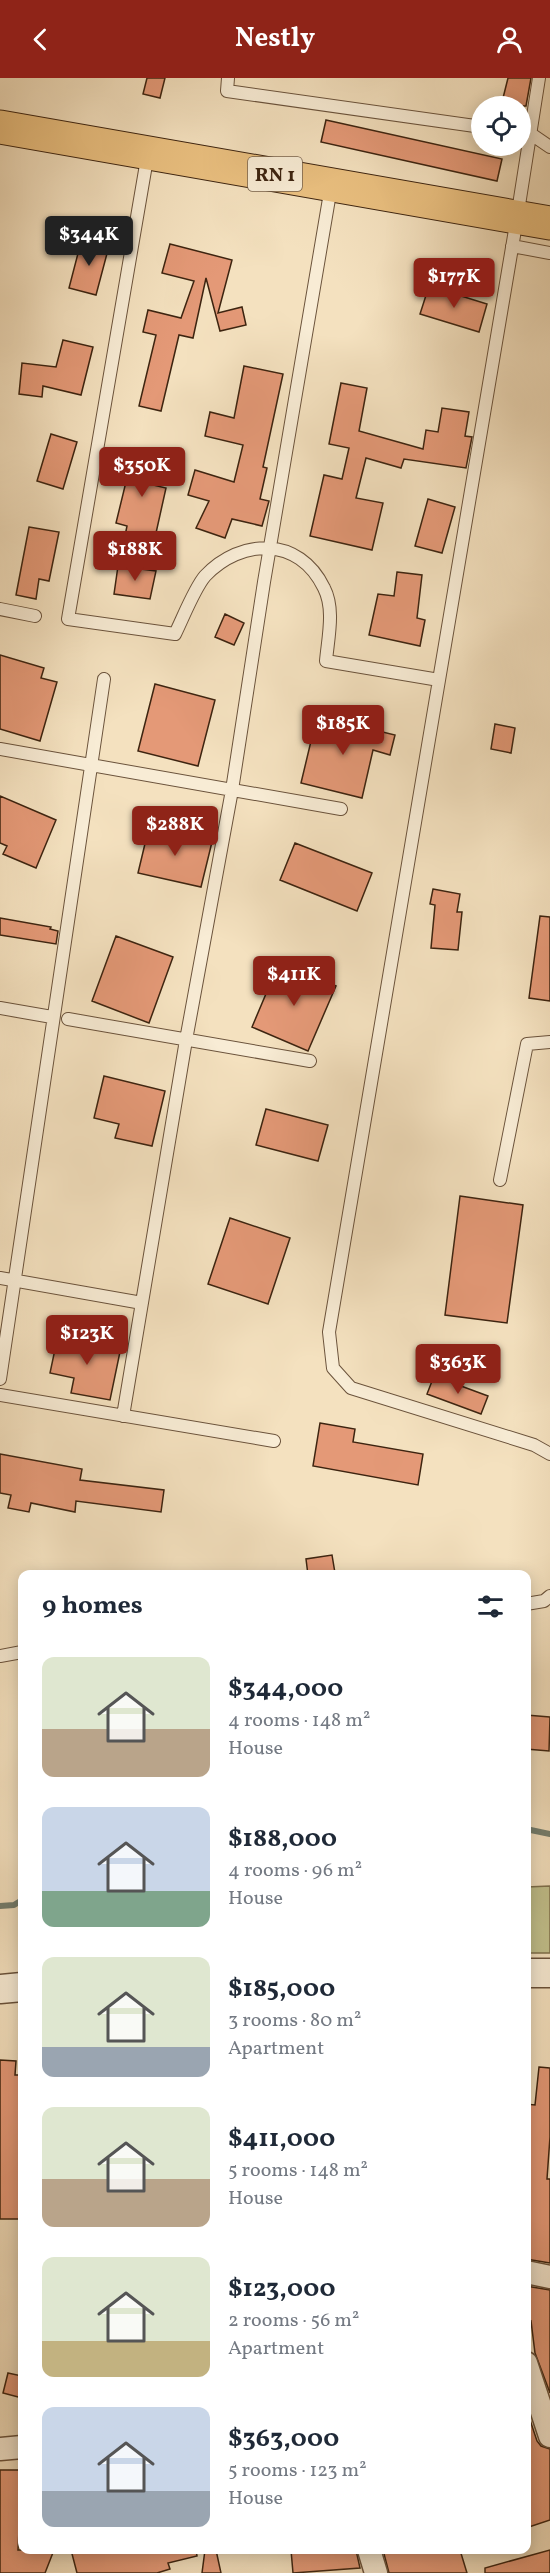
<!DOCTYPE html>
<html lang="en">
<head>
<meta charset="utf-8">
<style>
	body { margin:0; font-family:Vollkorn,serif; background:#f6f6f7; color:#1f2937; height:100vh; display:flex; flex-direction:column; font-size:22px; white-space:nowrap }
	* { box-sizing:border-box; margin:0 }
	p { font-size:20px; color:#747a83 }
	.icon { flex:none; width:33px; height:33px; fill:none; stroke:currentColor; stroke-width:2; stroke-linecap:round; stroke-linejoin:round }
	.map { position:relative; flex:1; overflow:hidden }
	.drawer { position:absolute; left:18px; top:1492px; width:513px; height:984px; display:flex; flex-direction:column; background:#fff; border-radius:12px; box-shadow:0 3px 15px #0003 }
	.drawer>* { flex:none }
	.fabs { position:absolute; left:471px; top:18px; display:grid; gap:12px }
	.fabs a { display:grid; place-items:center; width:60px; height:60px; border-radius:50%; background:#fff; box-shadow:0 3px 15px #0003; font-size:30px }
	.price { position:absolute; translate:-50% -51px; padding:0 14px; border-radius:6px; background:#8f2418; color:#fff; font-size:20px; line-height:39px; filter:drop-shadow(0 2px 3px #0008) }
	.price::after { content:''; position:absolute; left:50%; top:36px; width:18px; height:14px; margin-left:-9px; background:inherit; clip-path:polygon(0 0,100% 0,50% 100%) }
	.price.current { background:#222; color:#fff }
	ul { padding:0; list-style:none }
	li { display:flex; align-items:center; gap:18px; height:150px; padding:0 24px }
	li span { display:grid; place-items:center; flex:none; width:168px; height:120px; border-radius:12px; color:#555 }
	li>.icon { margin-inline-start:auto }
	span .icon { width:72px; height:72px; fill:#fffc; stroke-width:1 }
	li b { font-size:26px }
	h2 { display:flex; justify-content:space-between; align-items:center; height:72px; padding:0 24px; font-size:26px }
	header { display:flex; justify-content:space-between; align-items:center; height:78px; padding:0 24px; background:#8f2418; color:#fff; font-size:27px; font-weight:700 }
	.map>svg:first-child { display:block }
	.green { fill:#c2c18d; stroke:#80724e; stroke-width:1.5 }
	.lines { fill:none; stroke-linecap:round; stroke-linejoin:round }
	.stream { stroke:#768070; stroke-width:6 }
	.building { fill:#e49977; stroke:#3d2410; stroke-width:1.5 }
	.service-casing { stroke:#6b533c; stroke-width:14 }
	.minor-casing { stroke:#6b533c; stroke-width:25 }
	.tertiary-casing { stroke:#6b533c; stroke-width:31 }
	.primary-casing { stroke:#3d2410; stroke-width:35 }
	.service { stroke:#f8ecd5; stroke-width:12 }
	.minor { stroke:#f8ecd5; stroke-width:22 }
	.tertiary { stroke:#f8ecd5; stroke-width:28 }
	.primary { stroke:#eac080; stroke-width:33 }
	.labels { text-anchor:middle; stroke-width:6; stroke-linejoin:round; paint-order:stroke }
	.shield { fill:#f8ecd5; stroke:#75604b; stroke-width:1.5 }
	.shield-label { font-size:20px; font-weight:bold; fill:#3d2410 }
</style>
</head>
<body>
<header><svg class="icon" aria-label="back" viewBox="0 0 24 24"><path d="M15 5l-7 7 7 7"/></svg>Nestly<svg class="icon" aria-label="person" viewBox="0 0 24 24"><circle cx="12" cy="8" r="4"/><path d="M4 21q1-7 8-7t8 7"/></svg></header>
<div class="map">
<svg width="550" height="2495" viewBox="0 0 550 2495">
	<rect width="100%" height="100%" fill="#f4e1bf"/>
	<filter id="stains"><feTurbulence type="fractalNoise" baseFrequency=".00333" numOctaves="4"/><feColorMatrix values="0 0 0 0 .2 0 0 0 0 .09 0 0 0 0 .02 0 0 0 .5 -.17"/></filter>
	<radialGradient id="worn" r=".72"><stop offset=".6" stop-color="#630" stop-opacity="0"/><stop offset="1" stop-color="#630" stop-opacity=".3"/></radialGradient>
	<path class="green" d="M550,1808V1875H527V1809Z"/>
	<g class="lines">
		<path class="stream" d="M526,1751L550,1756
			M0,1828L14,1827L22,1822"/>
	</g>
	<path class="building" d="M147,0H165L160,20L143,16Z
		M508,0H531L526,28H501Z
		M326,42L502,81L497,103L321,64Z
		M82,160L109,168L96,217L69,210Z
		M170,166L232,182L218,235L242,229L246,247L220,253L206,200L193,260L179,257L161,333L139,328L156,257L143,254L148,232L181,240L194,203L162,195Z
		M429,208L487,226L479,254L420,236Z
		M63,262L93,269L81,317L43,308L42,319L19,316L22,285L56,289Z
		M244,288L283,296L263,389L267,390L260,421L269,423L262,448L232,441L225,460L196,450L209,423L188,417L195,392L234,404L243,367L205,358L210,334L234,340Z
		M341,305L367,310L359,353L423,371L426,352L438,354L442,330L469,334L465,358L472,359L466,390L404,381L401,390L366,380L356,420L383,425L372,472L310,458L324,397L342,401L349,370L329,366Z
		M51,356L77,364L63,411L37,403Z
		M134,371L160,377L153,407L166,410L154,464L125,458L127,448L116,445Z
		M428,421L455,429L442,475L415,468Z
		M29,449L59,454L49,503L39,501L36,521L16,517Z
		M118,488L156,493L150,521L114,516Z
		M397,494L422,497L417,540L425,542L420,568L369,557L378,516L394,518Z
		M225,536L244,545L234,567L215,559Z
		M0,577L44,590L41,600L57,604L40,663L0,651Z
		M155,606L215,622L198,688L138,673Z
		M317,638L395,657L390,677L373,672L362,720L301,705Z
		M495,646L515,650L511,675L491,671Z
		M0,718L56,742L36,790L3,776L7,768L0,765Z
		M149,749L212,764L201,809L138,795Z
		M295,765L372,795L357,833L280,802Z
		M433,811L460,816L457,834H462L458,872L431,870L435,827L430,826Z
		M540,838L550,839V923L529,920Z
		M0,840L51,849L50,851L58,853L56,866L0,857Z
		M116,858L173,879L149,945L92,923Z
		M279,885L336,908L308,973L252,949Z
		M104,998L165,1013L152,1068L115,1060L119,1046L94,1040Z
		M266,1031L328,1047L318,1083L256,1067Z
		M460,1118L523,1127L507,1245L445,1237Z
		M230,1140L290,1160L268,1226L208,1206Z
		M58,1257L121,1269L110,1322L71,1315L74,1300L50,1295Z
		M434,1298L488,1318L481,1336L427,1316Z
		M320,1345L355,1351L353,1364L423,1376L418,1407L313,1388Z
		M0,1376L82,1391L80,1402L164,1412L161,1434L76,1423L75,1434L31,1425L29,1434L8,1430L11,1417L0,1415Z
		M332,1477L335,1495L308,1497L306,1481Z
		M526,1637L550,1639L549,1673L526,1671Z
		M0,1982L16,1983L15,1997H22V2141H0Z
		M539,1989L550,1990V2059L547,2101H550V2185L526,2181V2026L535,2027Z
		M526,2208L550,2212V2315L535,2275L531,2243L526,2244Z
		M8,2295L22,2298V2320L3,2315Z
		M526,2330L537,2363L541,2368L550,2371V2442L526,2450Z
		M0,2392H22L18,2472H54L45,2495H0Z
		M71,2472H196L197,2478L168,2485L170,2491L157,2495H77Z
		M205,2472H216L221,2495H202Z
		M291,2472H356L360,2490L293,2495Z
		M383,2472H460L467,2495H389Z
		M550,2472V2495H485V2490Z"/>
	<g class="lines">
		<defs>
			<path id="service" d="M228,0L227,13L482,49
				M520,54L531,56L550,69
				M148,75L68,541L175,556C183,540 194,511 205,498C241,460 299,458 324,510C335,531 328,560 326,583L439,602
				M519,127L539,0
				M517,140L329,1254L333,1290L351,1310L534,1367L550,1376
				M512,168L550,175
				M0,531L35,538
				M0,671L341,731
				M0,930L52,939
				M68,941L310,983
				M500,1102L527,966L550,964
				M0,1200L142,1225
				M0,1301L104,601
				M0,1317L274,1363
				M123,1338L186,962L232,712L264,504L331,109
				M526,1526L544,1523L550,1518
				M0,1578L22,1574"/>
			<path id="minor" d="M526,2194L550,2199
				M526,2285L550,2358
				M0,2371L22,2369
				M369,2472L376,2495"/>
			<path id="tertiary" d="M526,1895H550
				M0,1911L22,1909"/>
			<path id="primary" d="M0,49L550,145"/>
		</defs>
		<use href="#service" class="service-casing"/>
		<use href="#minor" class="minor-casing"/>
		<use href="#tertiary" class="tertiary-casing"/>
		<use href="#primary" class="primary-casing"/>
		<use href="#service" class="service"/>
		<use href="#minor" class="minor"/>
		<use href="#tertiary" class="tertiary"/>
		<use href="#primary" class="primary"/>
	</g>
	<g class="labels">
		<rect class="shield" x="248" y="79" width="54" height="34" rx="4.5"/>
		<g class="shield-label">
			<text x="275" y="103">RN 1</text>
		</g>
	</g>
	<rect width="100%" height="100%" filter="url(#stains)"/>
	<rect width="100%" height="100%" fill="url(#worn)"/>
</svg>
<div class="fabs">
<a><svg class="icon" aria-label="locate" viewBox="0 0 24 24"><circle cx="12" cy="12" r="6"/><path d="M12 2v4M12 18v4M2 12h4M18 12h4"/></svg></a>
</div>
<b class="price current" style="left:89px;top:189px">$344K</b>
<b class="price" style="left:454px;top:231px">$177K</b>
<b class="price" style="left:142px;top:420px">$350K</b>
<b class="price" style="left:135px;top:504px">$188K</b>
<b class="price" style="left:343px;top:678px">$185K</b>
<b class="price" style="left:175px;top:779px">$288K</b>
<b class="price" style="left:294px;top:929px">$411K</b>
<b class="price" style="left:87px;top:1288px">$123K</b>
<b class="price" style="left:458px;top:1317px">$363K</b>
<section class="drawer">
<h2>9 homes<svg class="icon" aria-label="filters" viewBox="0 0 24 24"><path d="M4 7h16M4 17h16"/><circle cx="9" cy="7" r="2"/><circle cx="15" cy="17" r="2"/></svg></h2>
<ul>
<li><span style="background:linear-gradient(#dfe7d0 60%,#b9a48a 0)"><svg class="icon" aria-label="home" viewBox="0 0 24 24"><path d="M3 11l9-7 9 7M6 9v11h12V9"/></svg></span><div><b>$344,000</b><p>4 rooms · 148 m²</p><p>House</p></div></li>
<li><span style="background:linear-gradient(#c9d6e8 70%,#7fa58c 0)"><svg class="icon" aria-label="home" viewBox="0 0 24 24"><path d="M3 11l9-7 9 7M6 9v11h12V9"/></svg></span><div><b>$188,000</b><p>4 rooms · 96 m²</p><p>House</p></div></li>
<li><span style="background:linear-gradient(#dfe7d0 75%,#9aa5b1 0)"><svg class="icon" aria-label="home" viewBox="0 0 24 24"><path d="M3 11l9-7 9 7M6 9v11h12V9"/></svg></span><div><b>$185,000</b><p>3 rooms · 80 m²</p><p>Apartment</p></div></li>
<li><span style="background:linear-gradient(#dfe7d0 60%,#b9a48a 0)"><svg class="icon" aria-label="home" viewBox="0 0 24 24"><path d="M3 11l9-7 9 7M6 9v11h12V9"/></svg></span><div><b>$411,000</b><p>5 rooms · 148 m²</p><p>House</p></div></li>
<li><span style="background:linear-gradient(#dfe7d0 70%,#c2b280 0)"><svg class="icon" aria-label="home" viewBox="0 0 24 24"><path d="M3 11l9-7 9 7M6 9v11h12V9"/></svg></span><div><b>$123,000</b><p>2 rooms · 56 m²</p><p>Apartment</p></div></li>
<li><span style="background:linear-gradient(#c9d6e8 70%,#9aa5b1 0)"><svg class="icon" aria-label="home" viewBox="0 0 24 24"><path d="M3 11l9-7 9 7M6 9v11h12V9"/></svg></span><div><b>$363,000</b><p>5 rooms · 123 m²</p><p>House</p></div></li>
</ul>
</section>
</div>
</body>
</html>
